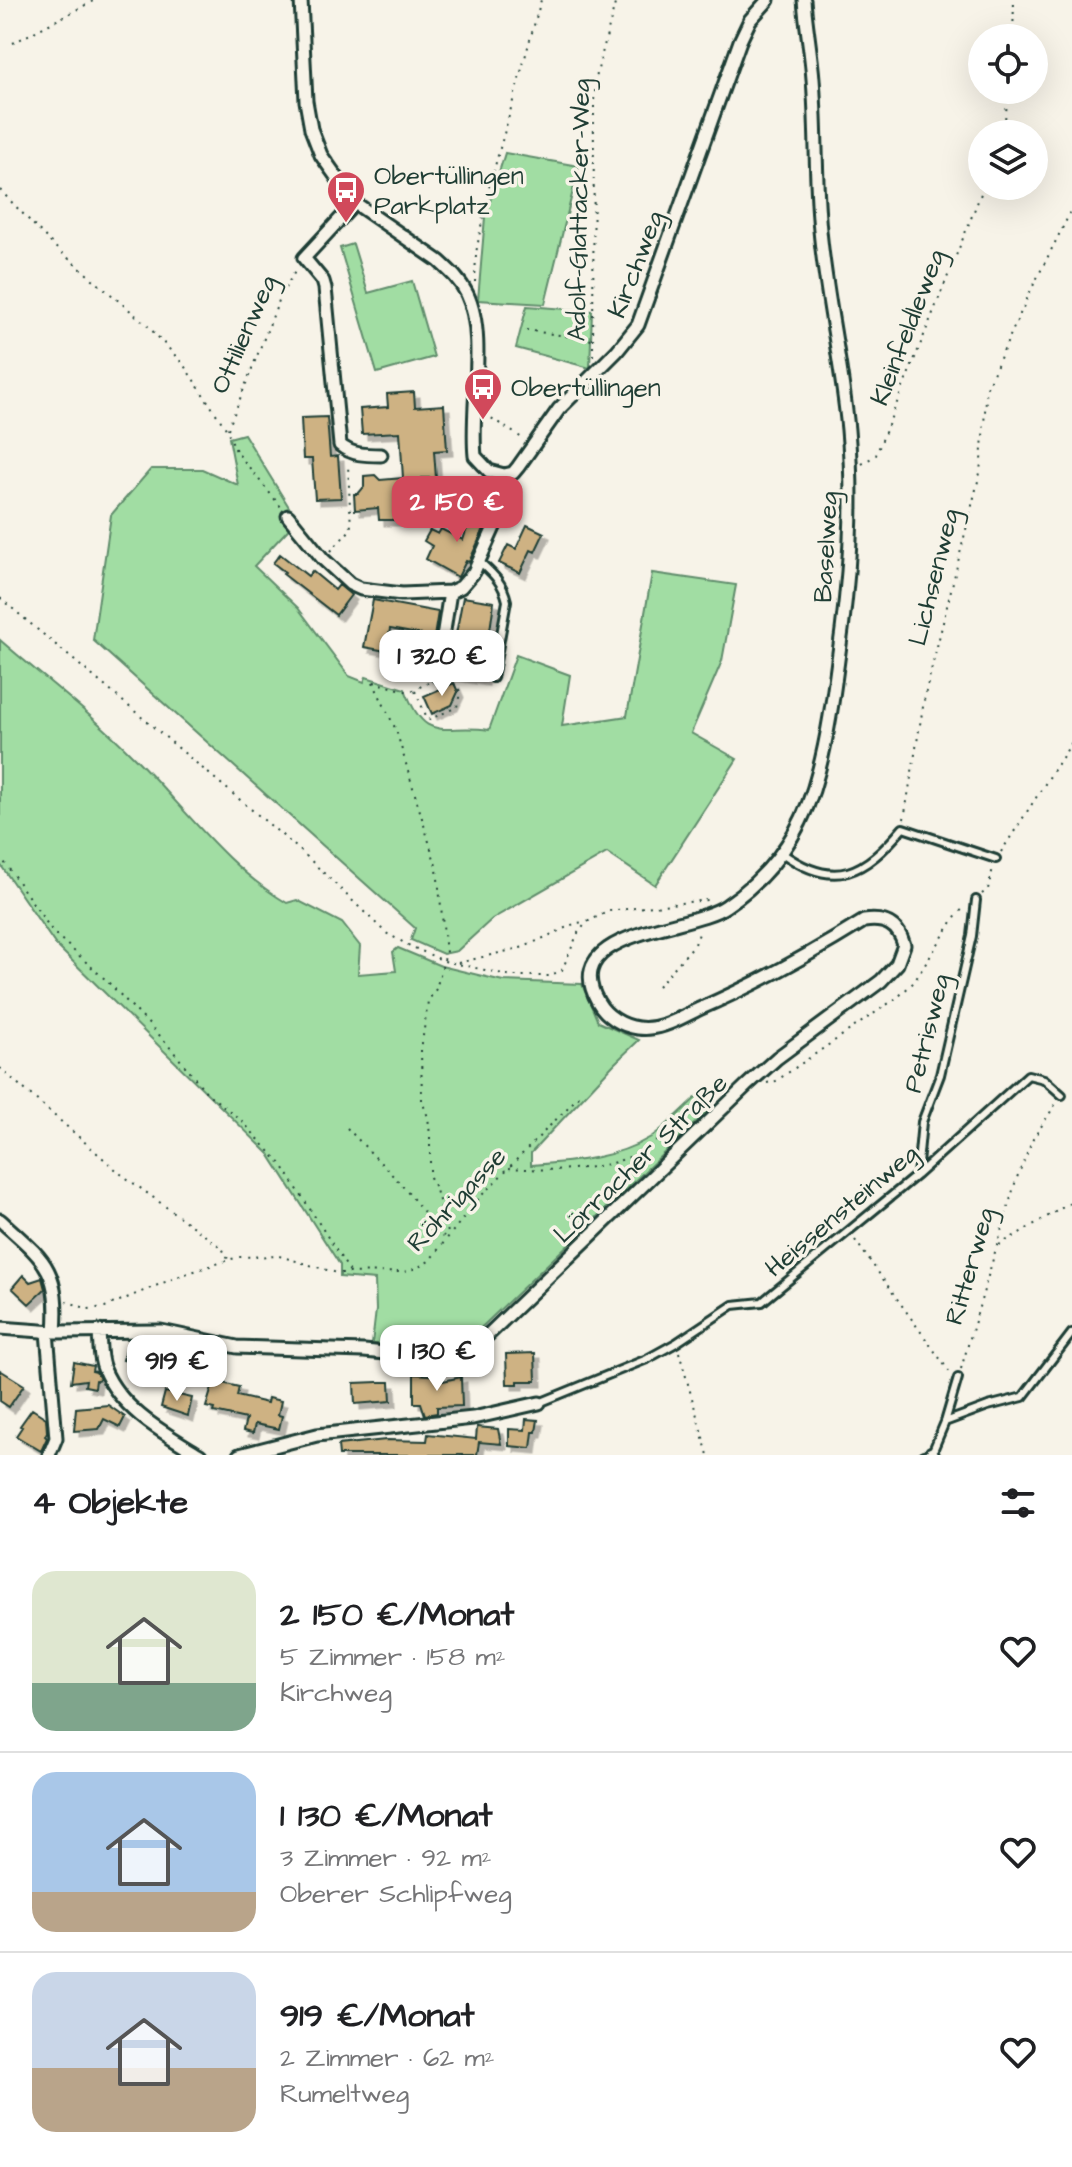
<!DOCTYPE html>
<html lang="de">
<head>
<meta charset="utf-8">
<style>
	body { margin:0; font-family:"Architects Daughter",sans-serif; background:#f2f2f2; color:#202124; height:100vh; display:flex; flex-direction:column; font-size:30px; white-space:nowrap }
	* { box-sizing:border-box; margin:0 }
	p { font-size:26px; color:#757577 }
	.icon { flex:none; width:44px; height:44px; fill:none; stroke:currentColor; stroke-width:2; stroke-linecap:round; stroke-linejoin:round }
	.map { position:relative; height:1455px; overflow:hidden }
	.panel { display:flex; flex-direction:column; background:#fff; flex:1 }
	.panel>* { flex:none }
	.buttons { position:absolute; left:968px; top:24px; display:grid; gap:16px }
	.buttons a { display:grid; place-items:center; width:80px; height:80px; border-radius:50%; background:#fff; box-shadow:0 8px 32px #0002; font-size:40px }
	.price { position:absolute; translate:-50% -68px; padding:0 18px; border-radius:16px; background:#fff; color:#222; font-size:26px; line-height:52px; filter:drop-shadow(0 2px 4px #0008) }
	.price::after { content:''; position:absolute; left:50%; top:48px; width:24px; height:18px; margin-left:-12px; background:inherit; clip-path:polygon(0 0,100% 0,50% 100%) }
	.price.on { background:#d1495b; color:#fff }
	ul { padding:0; list-style:none }
	li { display:flex; align-items:center; gap:24px; height:200px; padding:0 32px }
	li+li { border-top:2px solid #e0e0e0 }
	li span { display:grid; place-items:center; flex:none; width:224px; height:160px; border-radius:24px; color:#555 }
	li>.icon { margin-inline-start:auto }
	span .icon { width:96px; height:96px; fill:#fffc; stroke-width:1 }
	li b { font-size:34px }
	h2 { display:flex; justify-content:space-between; align-items:center; height:96px; padding:0 32px; font-size:34px }
	.map>svg:first-child { display:block }
	.green { fill:#a1dda3; stroke:#608d6c; stroke-width:2 }
	.building { fill:#ceb283; stroke:#1f3d34; stroke-width:2; filter:url(#shadow) }
	.lines { fill:none; stroke-linecap:round; stroke-linejoin:round }
	.service-casing { stroke:#1f3d34; stroke-width:12 }
	.minor-casing { stroke:#1f3d34; stroke-width:17 }
	.path { stroke:#1f3d34; stroke-width:2; stroke-dasharray:2 6; stroke-linecap:butt }
	.service { stroke:#f7f3e8; stroke-width:6 }
	.minor { stroke:#f7f3e8; stroke-width:11 }
	.labels { text-anchor:middle; stroke-width:7; stroke-linejoin:round; paint-order:stroke }
	.poi-label { font-size:26px; fill:#1f3d34; stroke:#f7f3e8; text-anchor:start }
	.street-label { font-size:26px; fill:#1f3d34; stroke:#f7f3e8 }
</style>
</head>
<body>
<div class="map">
<svg width="1072" height="1455" viewBox="0 0 1072 1455">
	<defs>
		<filter id="shadow"><feDropShadow dx="5.5" dy="5.5" stdDeviation="0" flood-color="#0004"/></filter>
	</defs>
	<rect width="100%" height="100%" fill="#f7f3e8"/>
	<filter id="ink" filterUnits="userSpaceOnUse"><feTurbulence type="fractalNoise" baseFrequency=".0125" numOctaves="2"/><feDisplacementMap in="SourceGraphic" scale="16" xChannelSelector="R" yChannelSelector="G"/><feConvolveMatrix kernelMatrix="1 2 1 2 8 2 1 2 1" color-interpolation-filters="sRGB"/></filter>
	<g filter="url(#ink)">
		<path class="green" d="M505,153L579,166L545,304L478,300L485,217Z
			M353,244L368,293L412,281L434,357L377,373L340,248Z
			M527,306L592,311L590,368L516,348Z
			M244,434L297,520L254,566L298,608L349,676L364,682L366,677L405,689C426,746 443,723 489,730L516,655L570,675L562,726L627,716L652,573L736,585L722,661L691,733L737,759L655,885L607,853L492,919L457,951L443,954L411,940L415,928L93,640L111,515L151,469H202L238,485L229,438Z
			M0,640C45,679 94,716 135,758C184,807 226,867 287,903L297,900L342,923L360,946L358,974L396,971L393,952L398,948L441,966L503,981L582,984L598,1022L639,1040L614,1064L531,1153V1165C572,1162 615,1159 651,1137C668,1126 683,1109 698,1096L712,1107L464,1344L440,1350L372,1344L376,1310L375,1280L340,1277V1265L269,1154L55,944L0,864Z"/>
		<path class="building" d="M414,392L415,407L444,405L447,450L434,451L436,478H422L424,520H379L378,508L355,510L354,494H358L364,487V476L375,475L380,480L403,478L400,432L362,434L360,409L388,407L387,394Z
			M327,417L330,457L338,456L341,498L315,499L312,459H303L301,418Z
			M476,501L486,506L481,517L488,520L469,562L466,561L458,577L426,559L432,546L424,541L430,530L438,534L441,529L463,540Z
			M527,525L544,533L535,552L531,550L520,573L499,563L508,545L516,549Z
			M280,554L308,576L312,571L335,590L339,585L351,595L336,615L283,574L285,572L273,563Z
			M463,597L494,602L483,680L446,674L452,634H456Z
			M373,600L438,612L434,637L390,629L386,651L364,647Z
			M454,683L458,692L452,705L432,714L424,696Z
			M23,1275L30,1282L42,1278L45,1289L29,1304L12,1288Z
			M126,1349L154,1356L150,1375L130,1370L132,1362L123,1360Z
			M535,1353L536,1381H518V1384H507L506,1354Z
			M74,1362L93,1366L92,1371L96,1372L100,1379L96,1380L95,1388L85,1386L86,1380L71,1382Z
			M0,1370L24,1385L9,1407L0,1401Z
			M414,1374L443,1376V1381L461,1377L462,1406L437,1407V1413L425,1415L421,1403H414Z
			M214,1381L239,1387L237,1396L267,1403L268,1398L281,1401L278,1415L282,1416L279,1429L255,1424L253,1433L243,1431L246,1419L214,1412L215,1409L206,1407Z
			M378,1382H390L391,1401L355,1404L354,1383Z
			M165,1392L192,1398L188,1416L161,1407Z
			M108,1405L125,1417L120,1427L104,1419L99,1429L74,1431L76,1408Z
			M32,1409L46,1418L47,1432L45,1436L47,1438L41,1451L16,1436L22,1427L20,1426Z
			M526,1419L538,1420L536,1432H533L531,1448L509,1446V1429L525,1430Z
			M477,1427L498,1429L501,1444L479,1442L477,1455H339L338,1445L386,1440L427,1441L428,1434L476,1439Z"/>
		<g class="lines">
			<defs>
				<path id="service" d="M479,561C492,573 503,582 507,601L493,678
					M782,853C835,891 864,874 903,828L996,859
					M917,1175L922,1122L940,1075L972,936L976,900
					M539,1403L647,1359L676,1343L733,1305L762,1302L917,1175L1028,1075L1044,1079L1062,1095
					M945,1422L988,1406L1023,1397L1072,1333
					M923,1455L932,1453L945,1422L958,1378"/>
				<path id="minor" d="M301,0L306,101L311,129L321,155L355,203L439,261C450,271 460,280 467,294C487,335 470,409 475,456L489,471L504,475
					M355,203L304,258L323,281L325,288L340,445C352,455 365,455 381,455
					M504,475L513,473L518,467L559,409L617,351L638,325L740,41L750,20L768,0
					M288,516L323,559L350,584L361,589L402,594L450,592L461,587L474,572L504,505V475
					M437,675L450,592
					M0,1220C44,1260 60,1268 55,1332
					M0,1328L55,1332L161,1331L237,1347L364,1351L439,1358L460,1354L478,1344L492,1331L746,1086L777,1058L881,981L897,964L904,945C898,924 885,918 864,921C811,954 757,984 699,1009C680,1018 660,1031 638,1028C622,1026 606,1016 598,1002C557,930 692,930 726,906C773,874 804,829 818,773C828,736 833,698 838,660C849,583 855,508 848,430C842,363 826,297 820,230C815,180 817,129 813,79C811,52 806,26 804,0
					M99,1331C100,1343 99,1357 104,1369C121,1410 164,1433 200,1455
					M47,1332L56,1438L49,1455
					M239,1455L317,1435L473,1418L539,1403
					M931,1455L932,1453"/>
			</defs>
			<use href="#service" class="service-casing"/>
			<use href="#minor" class="minor-casing"/>
			<path class="path" d="M1013,38L1014,0
				M13,43L95,0
				M1003,134L1009,90
				M0,190L55,247L146,324L183,364L227,430L236,451L281,507
				M475,282L476,253L487,195L541,0
				M526,330L592,340
				M593,356L594,101L597,73L616,0
				M485,414L522,438
				M228,429L282,293L296,270
				M862,464L876,455L984,186
				M331,551L351,529L348,465
				M0,598L302,852L386,933L410,946L444,961L512,976H549L562,970L578,933L587,922L609,911L707,900
				M373,682L396,730L437,869L446,953L436,989L428,1001L421,1050L422,1101L428,1117L430,1135V1177L436,1190L449,1236
				M374,682L409,692L428,683
				M415,691L428,720L457,707L460,693L458,686L446,680
				M904,819L925,695L980,473L987,387L1030,292L1072,209
				M1001,852L1072,742
				M0,856L53,932L107,981L164,1040L207,1093L242,1121L282,1165L350,1272
				M982,894L988,889L993,868
				M458,963L524,947L576,923L585,922
				M658,986L695,944L700,931
				M0,1068L121,1174L222,1248L228,1259
				M767,1083L776,1081L898,997L914,982L957,914L964,908
				M347,1128L400,1183L446,1239
				M509,1168C554,1171 611,1173 649,1146C673,1131 685,1107 714,1099
				M855,1240L951,1374
				M999,1245L1072,1202
				M66,1301L88,1309L105,1307L182,1275L238,1257L279,1256L337,1273L404,1272L417,1268L429,1261L480,1197L582,1093
				M679,1352L708,1455
				M961,1369L1016,1180L1033,1139L1057,1102"/>
			<use href="#service" class="service"/>
			<use href="#minor" class="minor"/>
		</g>
	</g>
	<defs>
		<symbol id="bus-pin" viewBox="-11 -11 22 30"><path d="M0 17L-7.5 6A9.5 9.5 0 1 1 7.5 6Z" fill="#d1495b" stroke="#f7f3e8"/><path d="M-5-6H5V4H4V6H2V4H-2V6H-4V4H-5ZM-3.5-4V0h7V-4ZM-3.5 1.2v1.5H-2V1.2ZM2 1.2v1.5H3.5V1.2Z" fill="#fff"/></symbol>
	</defs>
	<g fill-rule="evenodd">
		<use href="#bus-pin" x="324" y="168" width="44" height="60"/>
		<use href="#bus-pin" x="461" y="365" width="44" height="60"/>
	</g>
	<g class="labels">
		<g class="poi-label">
			<text x="374" y="184">Obertüllingen<tspan x="374" dy="30">Parkplatz</tspan></text>
			<text x="511" y="396">Obertüllingen</text>
		</g>
		<g class="street-label">
			<text transform="translate(578 210) rotate(-89)" y="9">Adolf-Glattacker-Weg</text>
			<text transform="translate(635 264) rotate(-69)" y="9">Kirchweg</text>
			<text transform="translate(907 327) rotate(-69)" y="9">Kleinfeldleweg</text>
			<text transform="translate(243 334) rotate(-66)" y="9">Ottilienweg</text>
			<text transform="translate(825 547) rotate(-87)" y="9">Baselweg</text>
			<text transform="translate(933 577) rotate(-76)" y="9">Lichsenweg</text>
			<text transform="translate(926 1033) rotate(-76)" y="9">Petrisweg</text>
			<text transform="translate(640 1158) rotate(-44)" y="9">Lörracher Straße</text>
			<text transform="translate(456 1199) rotate(-47)" y="9">Röhrigasse</text>
			<text transform="translate(841 1210) rotate(-40)" y="9">Heissensteinweg</text>
			<text transform="translate(969 1266) rotate(-74)" y="9">Ritterweg</text>
		</g>
	</g>
</svg>
<div class="buttons">
<a><svg class="icon" aria-label="locate" viewBox="0 0 24 24"><circle cx="12" cy="12" r="6"/><path d="M12 2v4M12 18v4M2 12h4M18 12h4"/></svg></a>
<a><svg class="icon" aria-label="layers" viewBox="0 0 24 24"><path d="M12 4l9 5-9 5-9-5zM3 14l9 5 9-5"/></svg></a>
</div>
<b class="price on" style="left:457px;top:544px">2 150 €</b>
<b class="price" style="left:442px;top:698px">1 320 €</b>
<b class="price" style="left:437px;top:1393px">1 130 €</b>
<b class="price" style="left:177px;top:1403px">919 €</b>
</div>
<section class="panel">
<h2>4 Objekte<svg class="icon" aria-label="filters" viewBox="0 0 24 24"><path d="M4 7h16M4 17h16"/><circle cx="9" cy="7" r="2"/><circle cx="15" cy="17" r="2"/></svg></h2>
<ul>
<li><span style="background:linear-gradient(#dfe7d0 70%,#7fa58c 0)"><svg class="icon" aria-label="home" viewBox="0 0 24 24"><path d="M3 11l9-7 9 7M6 9v11h12V9"/></svg></span><div><b>2 150 €/Monat</b><p>5 Zimmer · 158 m²</p><p>Kirchweg</p></div><svg class="icon" aria-label="heart" viewBox="0 0 24 24"><path d="M12 20l-8-8c-3-5 5-10 8-4 3-6 11-1 8 4z"/></svg></li>
<li><span style="background:linear-gradient(#a9c7e8 75%,#b9a48a 0)"><svg class="icon" aria-label="home" viewBox="0 0 24 24"><path d="M3 11l9-7 9 7M6 9v11h12V9"/></svg></span><div><b>1 130 €/Monat</b><p>3 Zimmer · 92 m²</p><p>Oberer Schlipfweg</p></div><svg class="icon" aria-label="heart" viewBox="0 0 24 24"><path d="M12 20l-8-8c-3-5 5-10 8-4 3-6 11-1 8 4z"/></svg></li>
<li><span style="background:linear-gradient(#c9d6e8 60%,#b9a48a 0)"><svg class="icon" aria-label="home" viewBox="0 0 24 24"><path d="M3 11l9-7 9 7M6 9v11h12V9"/></svg></span><div><b>919 €/Monat</b><p>2 Zimmer · 62 m²</p><p>Rumeltweg</p></div><svg class="icon" aria-label="heart" viewBox="0 0 24 24"><path d="M12 20l-8-8c-3-5 5-10 8-4 3-6 11-1 8 4z"/></svg></li>
</ul>
</section>
</body>
</html>
